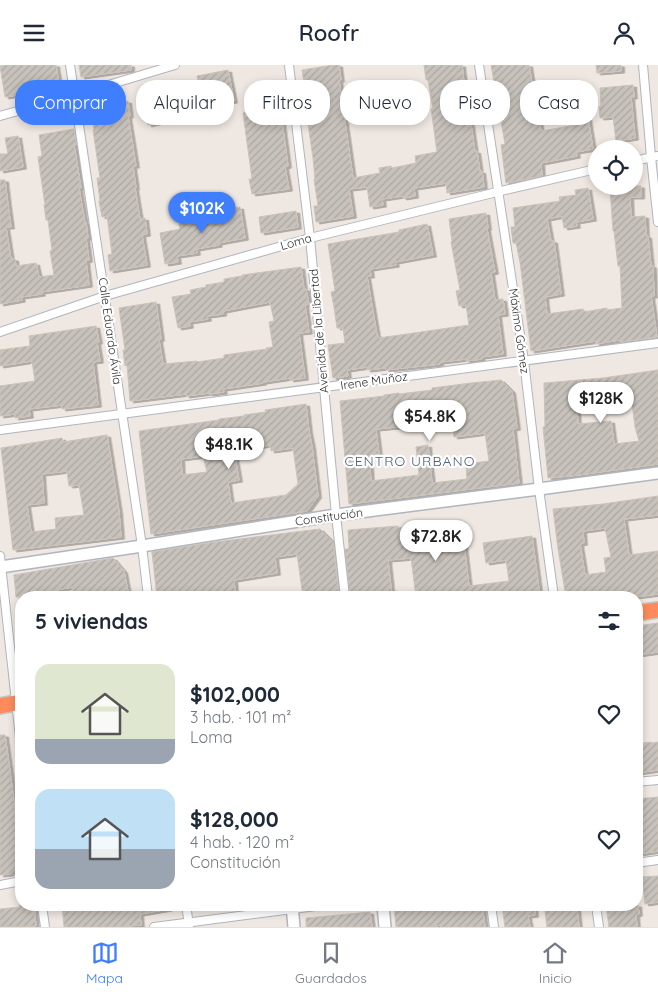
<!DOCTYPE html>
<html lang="es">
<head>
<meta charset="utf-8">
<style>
	body { margin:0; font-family:Quicksand,sans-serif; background:#f2f2f3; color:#1f2937; height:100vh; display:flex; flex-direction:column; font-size:19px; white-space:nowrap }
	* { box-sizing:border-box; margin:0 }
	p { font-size:16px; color:#747a83 }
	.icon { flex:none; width:28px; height:28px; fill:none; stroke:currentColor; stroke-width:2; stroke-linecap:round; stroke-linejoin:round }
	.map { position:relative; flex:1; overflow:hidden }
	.details { position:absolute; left:15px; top:526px; width:628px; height:320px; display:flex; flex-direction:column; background:#fff; border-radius:20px; box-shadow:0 2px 8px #0003 }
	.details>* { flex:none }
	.banner { position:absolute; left:15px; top:15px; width:629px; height:45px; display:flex; gap:10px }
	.fabs { position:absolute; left:588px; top:75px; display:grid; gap:10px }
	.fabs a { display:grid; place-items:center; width:55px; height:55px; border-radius:50%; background:#fff; box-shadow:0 2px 8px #0003; font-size:25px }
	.price { position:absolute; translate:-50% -42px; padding:0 11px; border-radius:18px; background:#fff; color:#222; font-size:16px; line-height:32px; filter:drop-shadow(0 1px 2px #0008) }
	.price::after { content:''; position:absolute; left:50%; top:30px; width:15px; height:11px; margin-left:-8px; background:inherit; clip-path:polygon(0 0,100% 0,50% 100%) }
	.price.on { background:#3e7eff; color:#fff }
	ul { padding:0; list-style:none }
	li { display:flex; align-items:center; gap:15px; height:125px; padding:0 20px }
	li span { display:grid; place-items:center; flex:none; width:140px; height:100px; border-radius:15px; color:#555 }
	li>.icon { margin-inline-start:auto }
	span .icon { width:60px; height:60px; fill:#fffc; stroke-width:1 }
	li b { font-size:21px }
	h2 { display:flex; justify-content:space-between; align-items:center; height:60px; padding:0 20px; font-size:21px }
	.tag { padding:0 18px; border-radius:20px; background:#fff; box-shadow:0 2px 8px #0003; font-size:18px; line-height:45px }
	.tag.on { background:#3e7eff; color:#fff }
	header { display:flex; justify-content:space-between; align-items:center; height:65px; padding:0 20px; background:#fff; font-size:22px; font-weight:600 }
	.menu { display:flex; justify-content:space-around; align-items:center; height:70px; border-top:1px solid #e0e1e3; background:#fff; font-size:14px; color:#747a83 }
	.menu a { display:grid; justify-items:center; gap:2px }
	.menu .on { color:#3e7eff }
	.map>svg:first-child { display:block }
	.building { fill:url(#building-hatch); stroke:#ccc2b9; fill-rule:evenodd; filter:url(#shadow) }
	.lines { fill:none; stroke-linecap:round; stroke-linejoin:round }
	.street-casing { stroke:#b0b5be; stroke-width:10 }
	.secondary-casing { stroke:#b0b5be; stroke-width:14 }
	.highway-casing { stroke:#c4c4c4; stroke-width:18 }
	.street { stroke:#fff; stroke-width:8 }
	.secondary { stroke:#fff; stroke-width:11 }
	.highway { stroke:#ff8b5c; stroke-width:15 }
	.labels { text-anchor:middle; stroke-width:4.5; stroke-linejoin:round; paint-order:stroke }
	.street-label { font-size:12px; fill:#2e2e2e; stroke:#fff }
	.neighbourhood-label { font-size:14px; letter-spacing:1px; fill:#4b5d82; stroke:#fff }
</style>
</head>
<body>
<header><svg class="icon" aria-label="menu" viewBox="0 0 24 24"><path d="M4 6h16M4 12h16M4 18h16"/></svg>Roofr<svg class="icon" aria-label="person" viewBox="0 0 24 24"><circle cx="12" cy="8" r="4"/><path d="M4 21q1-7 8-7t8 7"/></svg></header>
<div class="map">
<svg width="658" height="862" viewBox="0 0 658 862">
	<defs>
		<pattern id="building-hatch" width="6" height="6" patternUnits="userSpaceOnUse" patternTransform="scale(1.25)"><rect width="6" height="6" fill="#c8c2bc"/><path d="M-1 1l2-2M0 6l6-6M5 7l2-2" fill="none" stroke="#aca7a2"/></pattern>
		<filter id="shadow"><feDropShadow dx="3.5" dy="2" stdDeviation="0" flood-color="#0004"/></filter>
	</defs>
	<rect width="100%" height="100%" fill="#efe7e1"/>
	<path class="building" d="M7,0H56L60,26L23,32V29L5,32L0,1Z
		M79,0H131V5L81,12Z
		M333,0H339L341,15H339L353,113L380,108L379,103L391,101L392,103L416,98L415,91L437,87L431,44H433L428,15H426L424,0H462L464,17L466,16L469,32H467L475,87L477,86L480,107L482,106L484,122L447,128L446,118L414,123L415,131L403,133L402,131L382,134L383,140L370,142L367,122L349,124L353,151L316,157L314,141H318L314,114H315L313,93L303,25H305L302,5Z
		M491,0H529L537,48H538L541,66L576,60L575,55L588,53L593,84L576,87L577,91L541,98L542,111L506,118L501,80L505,79Z
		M596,0H621V6L597,8Z
		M228,5L234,36L201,42L202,47L160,55V57L148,60L143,29L162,25L161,23L198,15L197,11Z
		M633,20L634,32H631L635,73L616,76L613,52L600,53L599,42L601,41L600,23Z
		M128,36L130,51H128L136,101H133L136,123H135L140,154L145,153L147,169L142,170L147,200L110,206L108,190L112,189L107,151L102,152L99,136H100L97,113H100L93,65L94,64L91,41Z
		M280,42L288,101L285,102L289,124L252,129L249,114H252L243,48Z
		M74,64L76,80H74L81,123H79L85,158L86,157L88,173H86L89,195L86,196L89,220L41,227L42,229L21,232L22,235L0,239V115H5L8,140L11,162H6L11,194H15L16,201L36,198L39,212L54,210L50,186L52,185L48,155H46L44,140H45L38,92L42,91L39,70Z
		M18,71L23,102L0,106V89H8L5,73Z
		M628,121H641V132H630L631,152L645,151L646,171H648L651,201H653L654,231H651L657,272L620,277L619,275L596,279V276L531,286L520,197L516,178H513L511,162H515L513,143L560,136L559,132L576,130L575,125L588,123L593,154L576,157L577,161L564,163L562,151L547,154L551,176H554L561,229L545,232L547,249L583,244L584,247L607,243V245L622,243L620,201H618L614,166H613L610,124L628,123Z
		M240,142L245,173L218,178L219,180L196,184L197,188L177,191L178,197L165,199L160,168L180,164L179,159L201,155V151L228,147L227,144Z
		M296,146L298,162L261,168L259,152Z
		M486,148L488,163L487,164L495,207L491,208L495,235L503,234L505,249L498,250L503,289L481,292L482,294L466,296V294L440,297V299L386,305L385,303L367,305V302L347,305L348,311L333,313L328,280L345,278L343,263H337L334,242L331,227L335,226L328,179L399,167V165L427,159L433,190L395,197L396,200L370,204L371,211H367L377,270H378V273L414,268L469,260L466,240L459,241L456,226L460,225L451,177H452L449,154Z
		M301,202L304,224H306L309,239L305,240L309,267L299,268L305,313L290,315V313L263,317V318L223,324L224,327L209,329V328L186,331V329L130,336L127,300L125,301L123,285H125L119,243L156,237L161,274L159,275L163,299L197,296V297L224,293V290L267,284L266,283L273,282L269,257L274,256L270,237L223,246V249L207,251L208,254L189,257L190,261L178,263L172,232L191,229L190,225L206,222V220L224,217V214L242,211V210Z
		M96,261L99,277H97L100,296L93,297L98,340L62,344V340L29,344L30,351L15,353V349L0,351V321L35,316L32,296L0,301V285L30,281L29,271Z
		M658,305V399L578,410L548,413L543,362H545L544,318L603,313ZM632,338L635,362L639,376L614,379L611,356L578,359L577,343Z
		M501,315L512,326L517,363L513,364L519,418L349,439L340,336L384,331V330L399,328V329L432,325V323L471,318ZM444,355H452L454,372L485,368L489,396L466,399L467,414L432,418L428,380L416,382L419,410L371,416L369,390L379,389L376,364L426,359V358Z
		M306,339L309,366L312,381L318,431L307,446L151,469L139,366L219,355V354L244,351V350L266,347L265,345ZM270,380L271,386L293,383L298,419L286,430L231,438L228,417L239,415L234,386H239L238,384ZM203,391L207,407L182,410L181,394Z
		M107,370L119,446L121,472L13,485L1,383L62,373L63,377ZM67,406L69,421L79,420L84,450L55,453L56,464L31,467L27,440L44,438L42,409Z
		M658,431V450L624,454L629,490L658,486V529L634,532H566L558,484L553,444L603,439ZM605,463L611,492L604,493L606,507L585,510L580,479L584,478L583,466Z
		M461,455L469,521L509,516L506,495L486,498L483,478L532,471L540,532H416L411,493L388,495L392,532H350L345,484H349L348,465L398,461V463Z
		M320,464L333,477L339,532H303L297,489L275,492L277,508L234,515L235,526L190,532H157L152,487L215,477Z
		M113,493L124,506L129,532H74L72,522L37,529V532H16L14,510Z
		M658,558V587L636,590V561Z
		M0,670H5L14,736L19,800L10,809L0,810Z
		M651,677L652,678L658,677V705L636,708V679Z
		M658,732V786L638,789L636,770V734Z
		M658,811V837L645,839L642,812Z
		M19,840H34L36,861L0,862V844L20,842Z
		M62,840H168L169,844L140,849L141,860L112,862H64Z
		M410,840H482L485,862H441V860L428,862H396L394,842Z
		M502,840H534L535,850L528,851L530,862H505Z
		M606,840H638L639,849L636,850L637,862H609Z
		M577,843L579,862H547L545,846Z
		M370,847L372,862H306V853Z"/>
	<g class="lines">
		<defs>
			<path id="street" d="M70,0L142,481L148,532
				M289,0L310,173L336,450L345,532
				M479,0L524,296L539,424L554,532
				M643,0L651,92L658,157
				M0,51L75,30L175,0
				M634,96L658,91
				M0,267L105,231L310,173L497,127L596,104
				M0,365L658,278
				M0,491L21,682
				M636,717L658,715
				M636,798L658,795
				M0,820L21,816
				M42,840L45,862
				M186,840L189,860
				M491,840L494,862
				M596,840L599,862
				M154,862L324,840"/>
			<path id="secondary" d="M0,502L142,481L336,450L539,424L658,408
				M292,840L294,862
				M383,840L385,862"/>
			<path id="highway" d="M636,548L658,545
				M0,641L21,637"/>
		</defs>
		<use href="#street" class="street-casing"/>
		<use href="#secondary" class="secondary-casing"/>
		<use href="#highway" class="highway-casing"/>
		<use href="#street" class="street"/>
		<use href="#secondary" class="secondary"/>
		<use href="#highway" class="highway"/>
	</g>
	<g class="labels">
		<g class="street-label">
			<text transform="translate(296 177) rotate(-16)" y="4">Loma</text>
			<text transform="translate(110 266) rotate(82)" y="4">Calle Eduardo Ávila</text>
			<text transform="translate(319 266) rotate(-95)" y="4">Avenida de la Libertad</text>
			<text transform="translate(519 266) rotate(82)" y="4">Máximo Gómez</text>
			<text transform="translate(374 316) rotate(-8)" y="4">Irene Muñoz</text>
			<text transform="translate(329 452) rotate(-8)" y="4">Constitución</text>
		</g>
		<g class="neighbourhood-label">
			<text x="410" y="401">CENTRO URBANO</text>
		</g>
	</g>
</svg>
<div class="fabs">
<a><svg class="icon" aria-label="locate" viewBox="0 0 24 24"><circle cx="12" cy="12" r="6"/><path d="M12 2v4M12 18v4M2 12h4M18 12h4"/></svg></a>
</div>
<b class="price on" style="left:202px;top:169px">$102K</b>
<b class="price" style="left:601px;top:359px">$128K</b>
<b class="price" style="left:430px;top:377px">$54.8K</b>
<b class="price" style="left:229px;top:405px">$48.1K</b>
<b class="price" style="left:436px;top:497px">$72.8K</b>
<div class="banner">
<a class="tag on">Comprar</a>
<a class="tag">Alquilar</a>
<a class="tag">Filtros</a>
<a class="tag">Nuevo</a>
<a class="tag">Piso</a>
<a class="tag">Casa</a>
</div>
<section class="details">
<h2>5 viviendas<svg class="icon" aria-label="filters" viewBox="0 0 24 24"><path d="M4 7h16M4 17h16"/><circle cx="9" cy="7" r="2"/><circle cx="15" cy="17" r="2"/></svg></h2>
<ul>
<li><span style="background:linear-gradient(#dfe7d0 75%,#9aa5b1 0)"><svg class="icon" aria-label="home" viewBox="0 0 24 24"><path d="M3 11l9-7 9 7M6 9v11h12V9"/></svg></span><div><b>$102,000</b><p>3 hab. · 101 m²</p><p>Loma</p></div><svg class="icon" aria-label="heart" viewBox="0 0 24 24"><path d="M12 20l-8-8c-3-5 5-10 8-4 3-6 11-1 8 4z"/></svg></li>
<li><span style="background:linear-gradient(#bfe0f5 60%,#9aa5b1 0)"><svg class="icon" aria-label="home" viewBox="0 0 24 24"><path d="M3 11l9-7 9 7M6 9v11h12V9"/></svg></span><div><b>$128,000</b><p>4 hab. · 120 m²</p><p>Constitución</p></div><svg class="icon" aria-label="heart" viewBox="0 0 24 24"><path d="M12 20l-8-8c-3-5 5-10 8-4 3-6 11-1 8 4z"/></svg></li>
</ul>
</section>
</div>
<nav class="menu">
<a class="on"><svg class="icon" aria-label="map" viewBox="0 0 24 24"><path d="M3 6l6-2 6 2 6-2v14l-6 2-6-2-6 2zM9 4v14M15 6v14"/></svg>Mapa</a>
<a><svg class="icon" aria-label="saved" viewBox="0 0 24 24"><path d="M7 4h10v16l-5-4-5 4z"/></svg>Guardados</a>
<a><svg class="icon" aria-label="home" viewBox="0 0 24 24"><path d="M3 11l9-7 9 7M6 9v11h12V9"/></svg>Inicio</a>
</nav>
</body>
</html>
